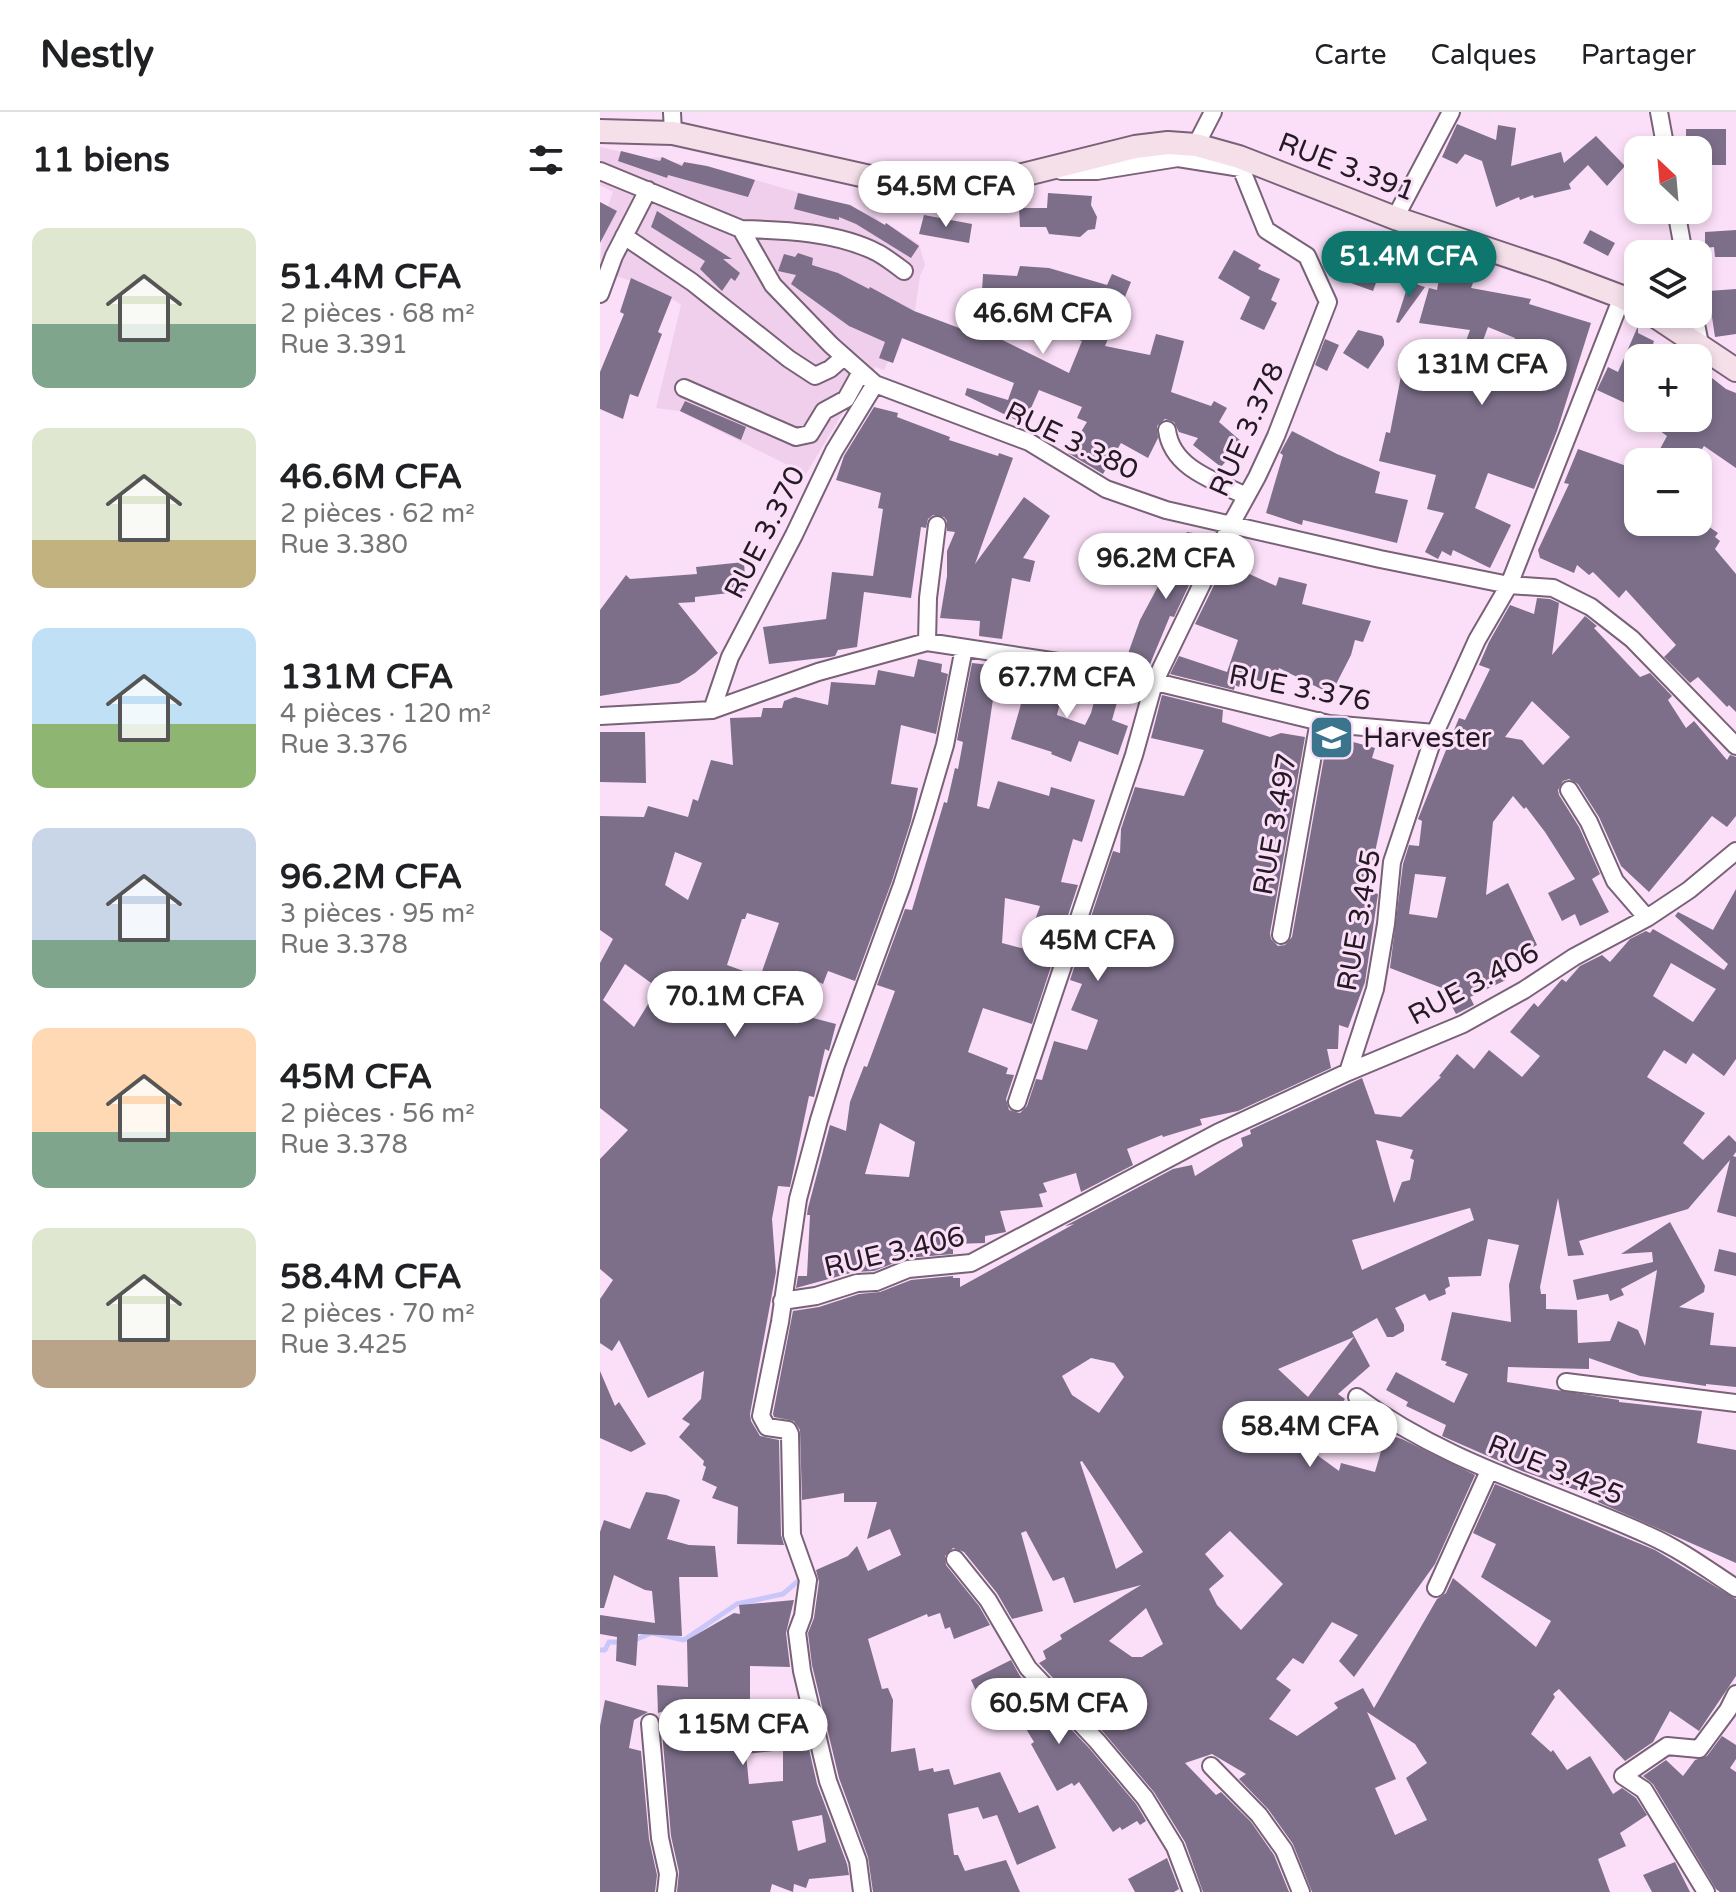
<!DOCTYPE html>
<html lang="fr">
<head>
<meta charset="utf-8">
<style>
	body { margin:0; font-family:"Varela Round",sans-serif; background:#f6f6f6; color:#202124; height:100vh; display:flex; flex-direction:column; font-size:30px; white-space:nowrap }
	* { box-sizing:border-box; margin:0 }
	p { font-size:26px; color:#757577 }
	.icon { flex:none; width:44px; height:44px; fill:none; stroke:currentColor; stroke-width:2; stroke-linecap:round; stroke-linejoin:round }
	.map { position:relative; flex:1; overflow:hidden }
	.details { display:flex; flex-direction:column; background:#fff; width:600px }
	.details>* { flex:none }
	.needle { width:52px; rotate:334deg }
	.tools { position:absolute; left:1024px; top:24px; display:grid; gap:16px }
	.tools a { display:grid; place-items:center; width:88px; height:88px; border-radius:16px; background:#fff; box-shadow:0 4px 12px #0003; font-size:40px }
	.price { position:absolute; translate:-50% -68px; padding:0 18px; border-radius:28px; background:#fff; color:#222; font-size:26px; line-height:52px; filter:drop-shadow(0 2px 4px #0008) }
	.price::after { content:''; position:absolute; left:50%; top:48px; width:24px; height:18px; margin-left:-12px; background:inherit; clip-path:polygon(0 0,100% 0,50% 100%) }
	.price.selected { background:#0f766e; color:#fff }
	ul { padding:0; list-style:none }
	li { display:flex; align-items:center; gap:24px; height:200px; padding:0 32px }
	li span { display:grid; place-items:center; flex:none; width:224px; height:160px; border-radius:16px; color:#555 }
	li>.icon { margin-inline-start:auto }
	span .icon { width:96px; height:96px; fill:#fffc; stroke-width:1 }
	li b { font-size:34px }
	h2 { display:flex; justify-content:space-between; align-items:center; height:96px; padding:0 32px; font-size:34px }
	header { display:flex; align-items:center; gap:48px; box-sizing:border-box; height:112px; padding:0 40px; background:#fff; border-bottom:2px solid #e0e0e0 }
	header strong { font-size:38px }
	nav { display:flex; gap:44px; margin-inline-start:auto; font-size:28px }
	main { display:flex; flex:1; min-height:0 }
	.map>svg:first-child { display:block }
	.built { fill:#f0cfed }
	.lines { fill:none; stroke-linecap:round; stroke-linejoin:round }
	.stream { stroke:#c9c6f9; stroke-width:5 }
	.building { fill:#7d6f8a; fill-rule:evenodd }
	.street-casing { stroke:#796177; stroke-width:20 }
	.secondary-casing { stroke:#796177; stroke-width:26 }
	.street { stroke:#fff; stroke-width:16 }
	.secondary { stroke:#f5e0ea; stroke-width:22 }
	.labels { text-anchor:middle; stroke-width:6; stroke-linejoin:round; paint-order:stroke }
	.street-label { font-size:28px; fill:#241a23; stroke:#fbdff8 }
	.poi-label { font-size:28px; fill:#241a23; stroke:#fbdff8; text-anchor:start }
</style>
</head>
<body>
<header>
<strong>Nestly</strong>
<nav><a>Carte</a><a>Calques</a><a>Partager</a></nav>
</header>
<main>
<section class="details">
<h2>11 biens<svg class="icon" aria-label="filters" viewBox="0 0 24 24"><path d="M4 7h16M4 17h16"/><circle cx="9" cy="7" r="2"/><circle cx="15" cy="17" r="2"/></svg></h2>
<ul>
<li><span style="background:linear-gradient(#dfe7d0 60%,#7fa58c 0)"><svg class="icon" aria-label="home" viewBox="0 0 24 24"><path d="M3 11l9-7 9 7M6 9v11h12V9"/></svg></span><div><b>51.4M CFA</b><p>2 pièces · 68 m²</p><p>Rue 3.391</p></div></li>
<li><span style="background:linear-gradient(#dfe7d0 70%,#c2b280 0)"><svg class="icon" aria-label="home" viewBox="0 0 24 24"><path d="M3 11l9-7 9 7M6 9v11h12V9"/></svg></span><div><b>46.6M CFA</b><p>2 pièces · 62 m²</p><p>Rue 3.380</p></div></li>
<li><span style="background:linear-gradient(#bfe0f5 60%,#8fb573 0)"><svg class="icon" aria-label="home" viewBox="0 0 24 24"><path d="M3 11l9-7 9 7M6 9v11h12V9"/></svg></span><div><b>131M CFA</b><p>4 pièces · 120 m²</p><p>Rue 3.376</p></div></li>
<li><span style="background:linear-gradient(#c9d6e8 70%,#7fa58c 0)"><svg class="icon" aria-label="home" viewBox="0 0 24 24"><path d="M3 11l9-7 9 7M6 9v11h12V9"/></svg></span><div><b>96.2M CFA</b><p>3 pièces · 95 m²</p><p>Rue 3.378</p></div></li>
<li><span style="background:linear-gradient(#ffd9b3 65%,#7fa58c 0)"><svg class="icon" aria-label="home" viewBox="0 0 24 24"><path d="M3 11l9-7 9 7M6 9v11h12V9"/></svg></span><div><b>45M CFA</b><p>2 pièces · 56 m²</p><p>Rue 3.378</p></div></li>
<li><span style="background:linear-gradient(#dfe7d0 70%,#b9a48a 0)"><svg class="icon" aria-label="home" viewBox="0 0 24 24"><path d="M3 11l9-7 9 7M6 9v11h12V9"/></svg></span><div><b>58.4M CFA</b><p>2 pièces · 70 m²</p><p>Rue 3.425</p></div></li>
</ul>
</section>
<div class="map">
<svg width="1136" height="1780" viewBox="0 0 1136 1780">
	<rect width="100%" height="100%" fill="#fbdff8"/>
	<path class="built" d="M0,35L49,46L62,45L73,50L125,59L207,83L213,90L243,92L274,104L284,113L286,111L319,132L325,153L320,164L315,198L293,251L288,249L284,258L276,255L262,269L206,362L79,299L56,296L81,193L61,180L0,158L3,114L8,116L17,99L8,94L13,80L0,73Z"/>
	<g class="lines">
		<path class="stream" d="M32,1529L52,1521L84,1528L137,1492L183,1482L204,1464
			M0,1538H5L9,1530H22"/>
	</g>
	<path class="building" d="M857,12L896,28L898,13L916,16L911,54L961,40L964,51L996,24L1025,54L1007,74L988,53L969,72L971,77L934,86L933,83L920,88L919,85L896,95L882,49L865,42L857,52L842,45Z
		M1086,17H1126V53H1098V38H1086Z
		M21,39L60,49L62,45L82,54L84,50L107,54L155,68L148,85L68,63L67,66L18,49Z
		M198,81L250,93L285,113L286,111L319,134L311,146L256,112L239,105V108L229,106L194,97Z
		M448,81L492,84L491,93L497,105L495,117L488,118L480,125L449,122L446,115H420L419,96H447Z
		M0,90L17,99L0,131Z
		M57,99L132,147H123L140,161L135,169L131,166L122,179L100,157L105,149L51,115Z
		M324,103L372,112L369,131L319,122Z
		M990,118L1015,131L1008,144L983,131Z
		M1136,118V145H1115L1114,135L1105,136V120Z
		M761,136L785,146L773,179L748,170Z
		M634,138L661,153L658,157L680,167L671,188L677,191L664,218L640,207L650,185L618,166Z
		M198,141L213,146L212,153L238,161L269,177L270,175L314,199L367,219L370,212L469,261L482,229L381,198L383,162L417,164L420,154L449,156L507,173L512,162L531,170L505,234L550,243L556,222L584,229L571,280L611,294L614,289L627,296L619,310L642,330L621,355L593,333L598,326L579,320L574,310L565,307L557,314L558,326L548,346L521,331L503,362L468,341L487,310L477,306L482,295L439,278L424,312L365,283L367,276L408,288L414,271L302,226L293,251L279,246L285,230L249,214L191,172L196,163L178,159L184,142L195,145Z
		M840,161L873,171L871,176L931,187L929,192L991,211L957,319L934,377L888,361L875,396L911,413L890,456L853,438L851,444L842,439L838,447L825,440L844,401L827,397L836,363L779,349L786,320L790,321L802,259H805L812,233L860,245L870,218L819,211L829,176L837,178ZM888,215L915,226L903,263L875,250Z
		M31,166L72,185L58,220L62,222L38,285L30,282L23,307L0,297V260L24,202L20,200Z
		M809,170L825,175L799,211L796,210Z
		M1136,177V222L1115,225L1108,179Z
		M1038,214V221L1054,229L1049,246H1038V297L997,278L1008,255L1018,260Z
		M758,218L782,224L784,228V233L768,257L743,241Z
		M725,227L739,233L727,259L715,253Z
		M1098,255L1126,277L1136,281V356L1104,334L1093,350H1053L1067,324L1042,306H1098Z
		M85,289L146,315L141,328L80,299Z
		M274,295L298,301L297,305L350,325L349,328L398,344L399,341L413,346L375,452L424,385L450,404L423,446L435,449L430,470L412,466L402,527L379,524L380,509L340,506L347,464V439L355,420L347,419V409L344,405L333,403L328,407L326,416L321,415L311,486L264,480L257,535L238,538L235,544L230,545L169,552L163,515L226,507L232,460L273,464L283,397L278,396L281,381L236,368L244,344Z
		M692,319L737,342L780,360L775,381L808,388L797,431L703,408L702,413L666,401L683,343L680,341Z
		M978,337L1038,358V410H1102L1118,421L1115,425L1120,429L1115,437L1136,462V600L1129,593L1127,595L1098,565L1090,571L1064,545L1076,533L1026,478L1019,486L993,460L989,463L977,453L974,461L940,446L938,438L969,372L964,371Z
		M587,420L606,423L599,439L604,441L574,505L570,504L548,557L525,550L540,508Z
		M144,450L146,479L95,485V490L78,491L118,541L95,561L79,571L0,584V498L26,463L30,467L97,462L96,455Z
		M625,451L676,474L679,465L707,472L702,492L771,509L763,530L755,528L751,543L731,582L679,556L673,574L643,563L639,575L635,573L634,578L570,562L579,544L627,560L638,528L595,512Z
		M937,486L950,487L959,491L952,543L985,504L997,514L994,516L1040,565L1050,561L1072,584L1068,588L1086,616L1094,609L1127,648L1130,643L1136,645V704L1127,715L1112,704L1049,780L1021,754L999,705L978,672L969,667L963,669L958,678L959,683L979,715L1000,762L992,767L1009,800L980,814L975,802L962,809L948,781L975,767L945,720L926,695L924,697L913,684L893,710L886,783L908,771L937,833L899,853L906,868L870,885L874,893L856,902L842,876L790,856L803,752L809,733L819,734L822,709L818,707L859,606L865,608L890,557L879,553L889,530L910,493L934,502ZM932,589L970,625L943,653L922,628L905,625ZM815,762L846,765L837,806L809,802Z
		M318,547L342,552L341,560L348,562L336,622L301,613L291,672L318,676L311,709L292,769L255,869L228,859L223,872L204,863L190,900L236,912L229,939L225,937L214,985L209,984L190,1075L178,1074L172,1107L176,1160L150,1302L151,1309L160,1324L179,1328L181,1423L184,1433L137,1432L138,1395L112,1386L117,1375L102,1368L106,1355L103,1353L104,1349L79,1325L90,1312L82,1307L101,1287L104,1259L48,1286L19,1228L12,1239L0,1231V1187L13,1168L0,1157V1047L28,1018L0,996V851L13,827L0,818V704L44,705L48,694L88,705L93,687L98,689L111,648L133,653L130,606L161,605L163,596H182L184,589L195,585L228,593L231,570L275,573L278,558L314,565ZM75,740L102,751L88,788L65,773ZM147,801L179,811L160,865L127,853L142,807H145ZM25,852L58,876L34,915L3,888Z
		M372,551L398,554L377,694L389,697L398,669L449,684L451,675L495,688L482,730L473,727L461,770L478,773L432,912L383,896L368,940L408,956L406,962L414,963L406,987L409,998L420,1001L427,994L436,967L442,968L454,929L487,938L498,908L471,898L482,872L470,868L513,739L520,741L521,717L535,675L584,684L604,638L551,626L562,583L623,598L622,610L670,625L681,621L705,625L670,821L671,827L678,834L685,833L692,825L728,623L775,636L772,646L794,653L775,740L763,777L778,782L765,870L748,916L739,913L738,937H727L731,956L638,999L600,1007L602,1013L563,1025L562,1023L527,1037L533,1053L481,1080L476,1061L443,1071L447,1080L439,1082L443,1095L400,1099L406,1120L385,1124V1131L353,1132V1142L307,1146L274,1159L254,1160L196,1176L198,1164H207L210,1103H207L208,1096L230,1013L246,1019L250,990L264,954L267,955L295,879L277,873L305,797L312,798L344,690L347,691L355,656L358,657L363,630L357,628ZM405,786L440,794L425,837L402,831ZM280,1011L315,1030L309,1065L265,1062Z
		M429,564L465,570L457,603L485,613L491,601L500,568L522,573L512,608L528,614L518,643L479,629L471,650L451,642L452,640L411,627Z
		M0,620H45L46,671L0,670Z
		M1136,777V947L1124,964L1093,941L1086,952L1064,938L1047,965L1105,1001L1083,1031L1103,1048L1129,1023L1136,1030V1040L1133,1044L1136,1045V1105L1117,1100L1130,1048L1088,1097L979,1129L984,1143L968,1144L958,1086L940,1175L941,1182H946V1197L977,1198L978,1231L1010,1229L1018,1209L1038,1218L1045,1234L1057,1158L1021,1177L1024,1183L1010,1189L1008,1182L977,1188L973,1168L1053,1150L1052,1140L1021,1142L1070,1110L1105,1174L1104,1180L1079,1195L1114,1201L1110,1233L1136,1235V1275L1106,1272V1274L1040,1264L989,1246V1257L908,1255L907,1270L1019,1288V1290L1102,1299L1097,1331L1136,1338V1451L998,1390L999,1386L922,1359L842,1324L846,1313L806,1294L808,1290L786,1278L796,1260L854,1291L868,1262L845,1253L847,1250L841,1248L852,1200L911,1210L909,1173L919,1133L888,1127L881,1164L848,1165L850,1174L845,1177L846,1182L829,1189L825,1182L795,1196L804,1213V1219L793,1225H787L777,1206L752,1220L770,1254L738,1282L745,1287L732,1304L726,1300L702,1332L739,1359L741,1351L775,1360L786,1322L802,1327L875,1363L835,1452L754,1565L739,1549L758,1523L732,1510L703,1552L693,1546L676,1567L691,1578L669,1607L697,1624L738,1596L734,1591L763,1576L774,1596L837,1487L846,1481L853,1466L936,1535L951,1509L881,1465L896,1432L873,1421L895,1372L1055,1438L1136,1487V1564L1099,1619L1070,1599L1053,1630L1025,1649L959,1577L953,1582L955,1585L931,1622L951,1640L953,1638L967,1658L990,1644L1013,1682L1022,1676L1036,1686L1047,1703L1020,1721L1026,1734L998,1747L1010,1780H712L693,1732L668,1697L639,1667L646,1662L612,1642L585,1651L616,1683L621,1680L651,1710L674,1743L689,1780H603L585,1730L554,1680L505,1622L439,1551L446,1547L443,1539L462,1527L460,1523L541,1473L474,1491L464,1465L453,1469L426,1419L421,1421L443,1499L412,1507L397,1481L364,1440L353,1436L345,1444L346,1453L379,1494L390,1513L354,1527L350,1515L345,1517L340,1501L328,1505L327,1502L268,1527L282,1577L288,1576L293,1588L291,1640L315,1636L319,1659L333,1656L334,1660L349,1657L354,1673L400,1660L419,1701L438,1693L456,1736L417,1753L397,1703L383,1707L378,1695L348,1702L354,1743H358L365,1759L406,1748L420,1780H273L268,1745L239,1666L212,1553L208,1521L214,1506L219,1470L216,1458L248,1444L257,1434L268,1459L301,1443L290,1417L267,1427L277,1390H244V1381L202,1388L200,1318L194,1309L174,1305L173,1302L193,1199L219,1195L259,1182L280,1180L311,1168L353,1164V1166H360V1175L474,1112L465,1114L573,1057L592,1053L595,1064L643,1034L641,1026L651,1022L650,1018L762,966L775,1002L801,1005L841,965L839,964L857,942L874,957L889,938L922,965L940,944L910,920L934,891L938,895L962,867L966,870L980,854L1002,843L1010,850L1030,827L1046,819L1050,821L1053,817L1124,858L1128,852L1075,804L1078,800L1113,818ZM1071,851L1116,877L1093,910L1053,884ZM776,1028L813,1038L810,1046L814,1048L810,1068L802,1070L794,1091ZM870,1096L874,1108L762,1158L752,1128ZM754,1225L708,1285L678,1257ZM491,1246L514,1251L524,1265L499,1301L472,1283L462,1264ZM482,1349L543,1440L516,1457L480,1350ZM630,1419L683,1472L641,1518L617,1493L609,1477L624,1464L605,1442ZM546,1496L563,1532L542,1545H532L509,1529ZM767,1600L815,1632L827,1651L806,1666L827,1708L795,1723L775,1676L796,1667Z
		M1119,1137L1136,1141V1164L1114,1159Z
		M0,1259L15,1294L19,1290L46,1332L31,1340L0,1326Z
		M46,1380L66,1383L80,1388L67,1427L89,1433L115,1434L118,1465H79L82,1524L38,1522L36,1554L16,1549L17,1525L0,1522V1503L55,1511L52,1479L45,1478L14,1463L4,1496H0V1420L4,1408L30,1417Z
		M194,1488L186,1521L190,1555L150,1554V1588L198,1589L217,1672L247,1752L249,1763L209,1767L206,1776L194,1772L193,1780L172,1772L170,1780H77L79,1760L71,1724L62,1619L64,1599L58,1601L57,1573L88,1575L87,1528L134,1501L140,1502L139,1493ZM183,1638V1669L149,1672L146,1642ZM222,1703L226,1730L198,1739L192,1709Z
		M411,1548L420,1564L489,1636L536,1692L546,1709L540,1713L537,1709L522,1718L520,1715L513,1720L479,1670L474,1674L472,1671L457,1679L431,1632L434,1630L412,1594L396,1602L384,1577L377,1581L371,1568Z
		M5,1588L48,1600L34,1608L29,1636L41,1639L49,1727L57,1763L55,1780H0V1614Z
		M1122,1624L1136,1633V1647L1130,1656L1136,1660V1780H1120L1116,1777L1053,1672L1043,1664L1066,1648L1083,1664L1095,1648L1107,1644Z
		M567,1746L579,1777L574,1780H535L528,1767Z
		M1075,1750L1090,1780H1052L1043,1763Z"/>
	<g class="lines">
		<defs>
			<path id="street" d="M72,0L73,21
				M1059,0L1066,38
				M596,33L613,0
				M0,59L141,117L173,173L231,233L275,272L429,330L506,377L566,398L780,447L909,473L953,476L991,495L1032,527L1136,634
				M1076,98L1084,142
				M795,106L851,0
				M141,117C185,118 238,120 278,141C287,146 296,153 304,159
				M24,124L92,170L189,247L215,264L230,257L244,245
				M0,182L14,144L48,78
				M1094,202L1100,232
				M84,276L196,325L210,322L224,299L246,287L261,260
				M567,318C572,357 616,369 646,384
				M327,530L328,486L337,413
				M112,598L130,545L194,423L234,339L275,272
				M0,604L112,598L218,560L327,530L498,556L729,612L835,621L877,528L909,473L1022,185
				M969,678L989,710L1015,769L1047,806
				M681,823L719,609
				M748,960L775,877L786,812L792,750L835,621
				M417,990L534,643L554,571L630,414L657,365L676,324L728,190L707,144L666,118L641,56L578,46L497,59H461
				M182,1189L216,1184L257,1171L276,1170L308,1157L371,1151L617,1021L748,960L863,912L924,878L974,845L1047,806L1089,778L1136,739
				M966,1270L1136,1291
				M757,1285C848,1352 947,1377 1048,1423C1080,1437 1107,1457 1136,1476
				M355,1447L388,1488L428,1556L497,1629L545,1686L575,1735L592,1780
				M836,1476L889,1359
				M50,1611L60,1726L68,1762L66,1780
				M611,1654L659,1703L684,1738L701,1780
				M262,1780L258,1749L228,1669L202,1559L197,1520L203,1504L208,1468L192,1423L190,1322L188,1318L167,1315L161,1304L180,1210L198,1087L219,1008L236,953L302,773L325,701L345,633L364,536
				M1106,1780L1044,1678L1023,1664L1067,1634L1099,1637L1128,1598L1136,1582"/>
			<path id="secondary" d="M0,19L73,21L306,73L348,75L390,71L535,35L568,31L596,33L639,45L795,106L953,159L1022,185L1038,194
				M1052,202L1136,258"/>
		</defs>
		<use href="#street" class="street-casing"/>
		<use href="#secondary" class="secondary-casing"/>
		<use href="#street" class="street"/>
		<use href="#secondary" class="secondary"/>
	</g>
	<defs>
		<symbol id="school-square" viewBox="-11 -11 22 22"><rect x="-9" y="-9" width="18" height="18" rx="4" fill="#3a748d" stroke="#fbdff8"/><path d="M0-5L7-2L0 1L-7-2ZM-4 1L0 2.5L4 1V4Q0 6-4 4Z" fill="#fff"/></symbol>
	</defs>
	<g fill-rule="evenodd">
		<use href="#school-square" x="706" y="600" width="51" height="51"/>
	</g>
	<g class="labels">
		<g class="street-label">
			<text transform="translate(747 54) rotate(21)" y="10">RUE 3.391</text>
			<text transform="translate(646 317) rotate(-66)" y="10">RUE 3.378</text>
			<text transform="translate(472 328) rotate(26)" y="10">RUE 3.380</text>
			<text transform="translate(164 420) rotate(-63)" y="10">RUE 3.370</text>
			<text transform="translate(700 575) rotate(11)" y="10">RUE 3.376</text>
			<text transform="translate(674 712) rotate(-80)" y="10">RUE 3.497</text>
			<text transform="translate(758 808) rotate(-80)" y="10">RUE 3.495</text>
			<text transform="translate(873 871) rotate(-28)" y="10">RUE 3.406</text>
			<text transform="translate(294 1139) rotate(-13)" y="10">RUE 3.406</text>
			<text transform="translate(956 1357) rotate(22)" y="10">RUE 3.425</text>
		</g>
		<g class="poi-label">
			<text x="763" y="635">Harvester</text>
		</g>
	</g>
</svg>
<div class="tools">
<a><svg class="needle" viewBox="-14 -14 28 28"><path d="M0-13l5 13h-10z" fill="#e53935"/><path d="M0 13l5-13h-10z" fill="#757577"/></svg></a>
<a><svg class="icon" aria-label="layers" viewBox="0 0 24 24"><path d="M12 4l9 5-9 5-9-5zM3 14l9 5 9-5"/></svg></a>
<a>+</a>
<a>−</a>
</div>
<b class="price" style="left:346px;top:117px">54.5M CFA</b>
<b class="price selected" style="left:809px;top:187px">51.4M CFA</b>
<b class="price" style="left:443px;top:244px">46.6M CFA</b>
<b class="price" style="left:882px;top:295px">131M CFA</b>
<b class="price" style="left:566px;top:489px">96.2M CFA</b>
<b class="price" style="left:467px;top:608px">67.7M CFA</b>
<b class="price" style="left:498px;top:871px">45M CFA</b>
<b class="price" style="left:135px;top:927px">70.1M CFA</b>
<b class="price" style="left:710px;top:1357px">58.4M CFA</b>
<b class="price" style="left:459px;top:1634px">60.5M CFA</b>
<b class="price" style="left:143px;top:1655px">115M CFA</b>
</div>
</main>
</body>
</html>
